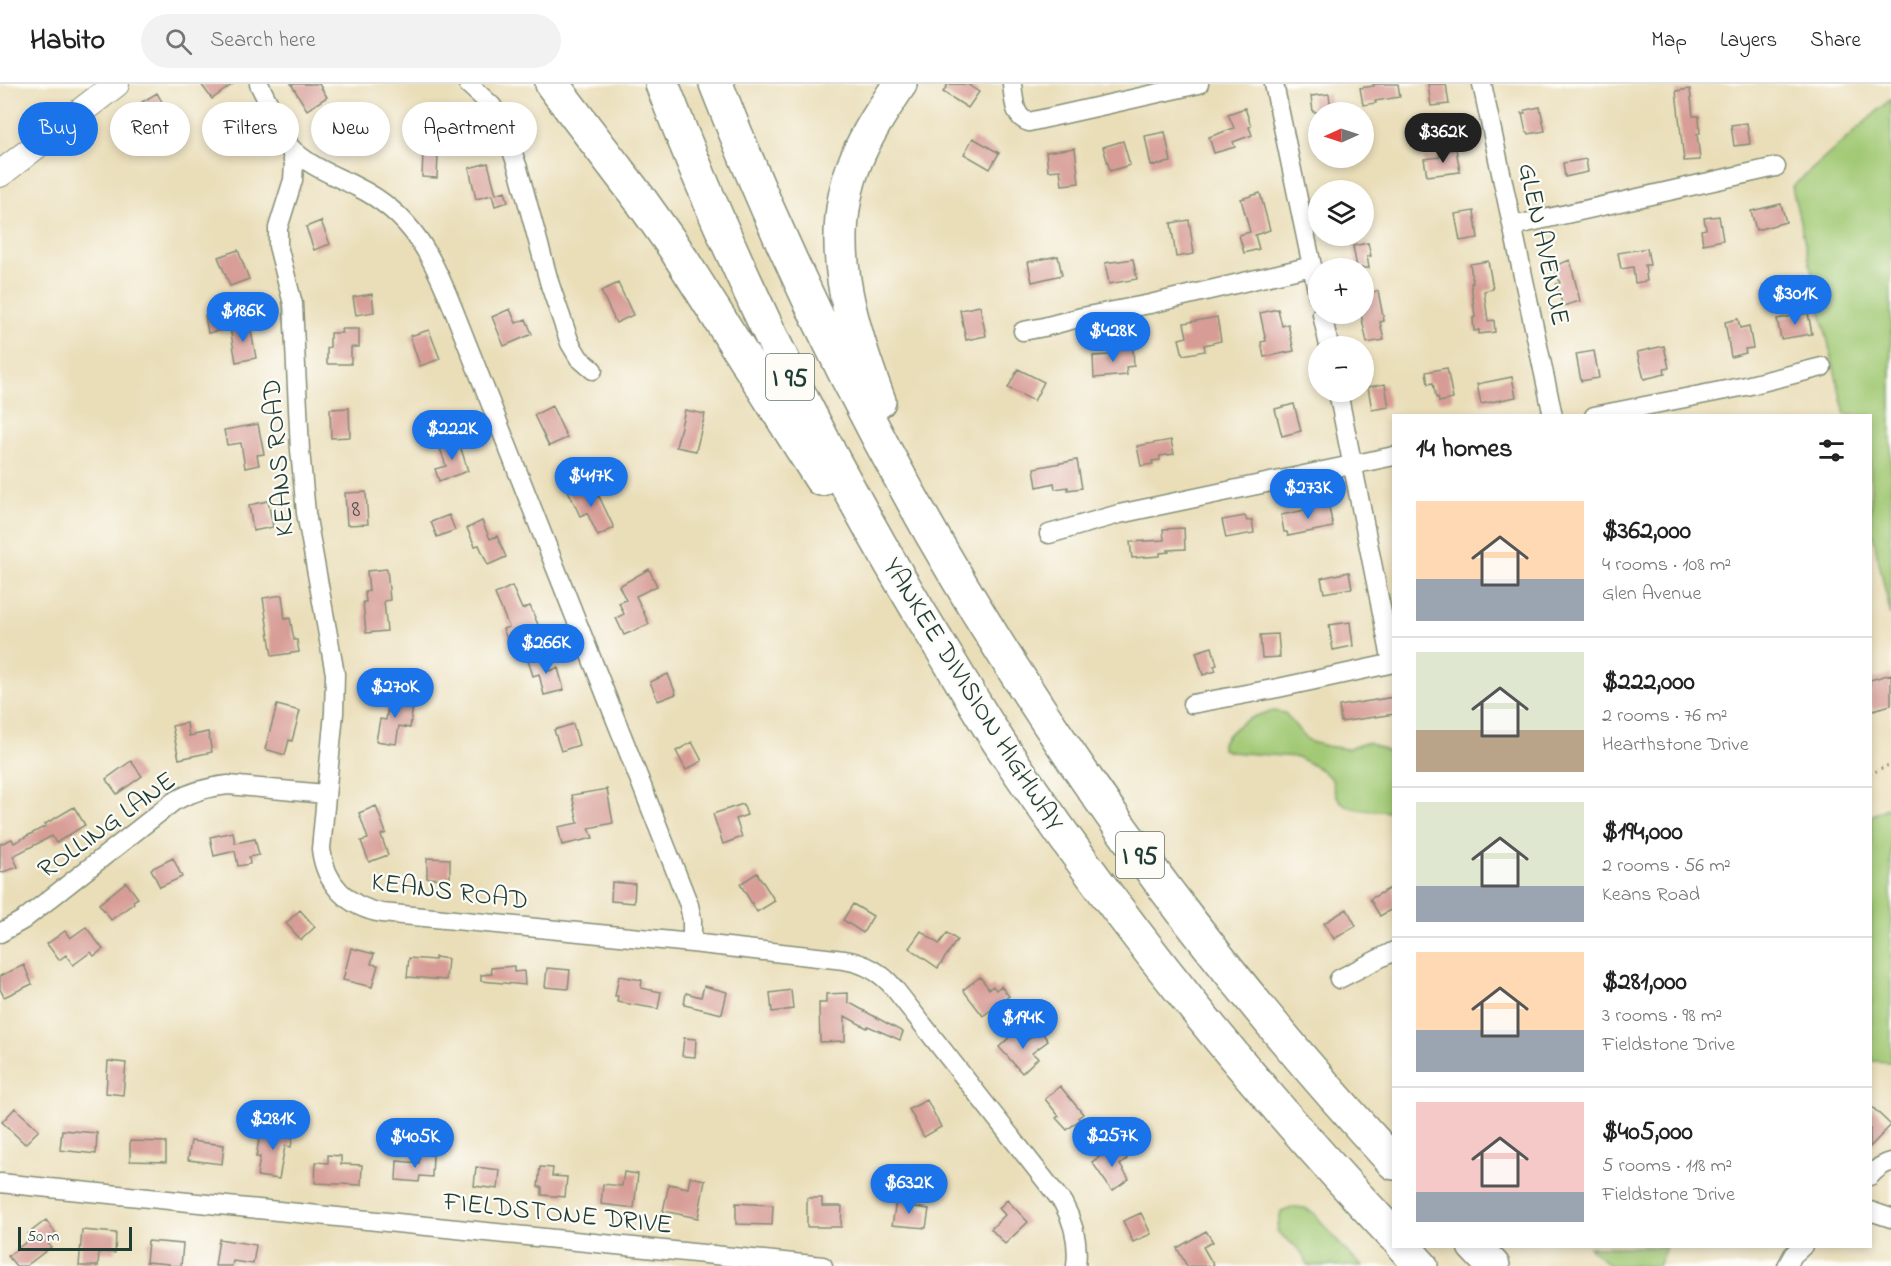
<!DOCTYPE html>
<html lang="en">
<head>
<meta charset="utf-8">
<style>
	body { margin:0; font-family:"Indie Flower",sans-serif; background:#f2f2f2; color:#222; height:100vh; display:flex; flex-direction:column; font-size:22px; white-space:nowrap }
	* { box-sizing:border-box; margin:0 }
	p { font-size:20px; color:#767676 }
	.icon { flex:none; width:33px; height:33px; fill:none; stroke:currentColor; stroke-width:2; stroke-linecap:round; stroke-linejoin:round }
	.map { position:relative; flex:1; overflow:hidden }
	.side { position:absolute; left:1392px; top:330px; width:480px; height:834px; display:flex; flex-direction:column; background:#fff; border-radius:0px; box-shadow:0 3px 9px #0003 }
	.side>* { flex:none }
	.guide { position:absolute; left:18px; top:18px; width:570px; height:54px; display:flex; gap:12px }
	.needle { width:39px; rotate:267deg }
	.controls { position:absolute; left:1308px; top:18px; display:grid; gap:12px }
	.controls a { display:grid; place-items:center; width:66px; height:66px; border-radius:50%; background:#fff; box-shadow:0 3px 9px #0003; font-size:30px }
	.scale { position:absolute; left:18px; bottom:15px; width:114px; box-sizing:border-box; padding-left:6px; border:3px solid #1f3d34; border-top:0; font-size:16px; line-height:21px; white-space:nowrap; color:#1f3d34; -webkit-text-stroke:4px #fdfcf7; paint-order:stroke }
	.price { position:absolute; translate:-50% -51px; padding:0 14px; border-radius:21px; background:#1a73e8; color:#fff; font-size:20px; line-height:39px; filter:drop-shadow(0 2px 3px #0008) }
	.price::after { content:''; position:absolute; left:50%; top:36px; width:18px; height:14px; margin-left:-9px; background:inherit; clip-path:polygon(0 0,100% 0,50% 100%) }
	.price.active { background:#222; color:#fff }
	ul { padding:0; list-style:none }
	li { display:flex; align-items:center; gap:18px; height:150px; padding:0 24px }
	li+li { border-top:2px solid #e0e0e0 }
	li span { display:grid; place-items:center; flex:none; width:168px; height:120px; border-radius:0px; color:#555 }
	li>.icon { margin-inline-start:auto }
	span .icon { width:72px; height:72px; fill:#fffc; stroke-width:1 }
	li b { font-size:26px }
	h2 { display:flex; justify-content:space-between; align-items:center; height:72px; padding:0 24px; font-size:26px }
	.pill { padding:0 21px; border-radius:27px; background:#fff; box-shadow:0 3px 9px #0003; font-size:21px; line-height:54px }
	.pill.active { background:#1a73e8; color:#fff }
	header { display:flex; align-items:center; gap:36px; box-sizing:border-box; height:84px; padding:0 30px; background:#fff; border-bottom:2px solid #e0e0e0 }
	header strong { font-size:28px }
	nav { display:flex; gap:33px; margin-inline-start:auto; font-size:21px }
	.search { width:420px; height:54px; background:#f2f2f2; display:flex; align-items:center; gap:15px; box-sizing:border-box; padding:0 21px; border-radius:33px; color:#767676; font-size:22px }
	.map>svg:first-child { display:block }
	.green { fill:#a2c974; stroke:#608354; stroke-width:1.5 }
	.building { fill:#d79c95 }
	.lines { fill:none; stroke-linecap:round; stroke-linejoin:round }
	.street-casing { stroke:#848e76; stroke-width:21 }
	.secondary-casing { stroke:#848e76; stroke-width:28 }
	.highway-casing { stroke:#848e76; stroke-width:36 }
	.path { stroke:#848e76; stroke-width:3; stroke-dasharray:1.5 4.5; stroke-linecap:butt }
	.street { stroke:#fff; stroke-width:18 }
	.secondary { stroke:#fff; stroke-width:26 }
	.highway { stroke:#fff; stroke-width:33 }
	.labels { text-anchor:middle; stroke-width:4.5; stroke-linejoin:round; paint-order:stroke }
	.number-label { font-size:24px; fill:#4d554c }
	.shield { fill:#fdfcf7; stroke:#62766e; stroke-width:1.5 }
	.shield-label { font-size:26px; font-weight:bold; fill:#1f3d34 }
	.street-label { font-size:27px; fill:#1f3d34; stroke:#fdfcf7 }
</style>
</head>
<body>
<header>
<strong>Habito</strong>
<div class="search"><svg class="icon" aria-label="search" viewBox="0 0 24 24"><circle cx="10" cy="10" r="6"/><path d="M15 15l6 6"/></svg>Search here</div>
<nav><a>Map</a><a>Layers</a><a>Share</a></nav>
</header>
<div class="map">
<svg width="1891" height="1182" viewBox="0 0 1891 1182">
	<rect width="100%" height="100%" fill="#fdfcf7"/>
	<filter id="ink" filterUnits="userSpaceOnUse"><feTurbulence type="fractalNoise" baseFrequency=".0167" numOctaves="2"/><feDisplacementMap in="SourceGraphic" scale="12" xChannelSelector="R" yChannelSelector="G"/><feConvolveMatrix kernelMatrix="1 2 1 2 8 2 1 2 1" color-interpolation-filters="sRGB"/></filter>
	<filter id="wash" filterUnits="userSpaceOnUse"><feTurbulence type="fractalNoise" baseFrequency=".008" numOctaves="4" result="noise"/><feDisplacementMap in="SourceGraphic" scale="24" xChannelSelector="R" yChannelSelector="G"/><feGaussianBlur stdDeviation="1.35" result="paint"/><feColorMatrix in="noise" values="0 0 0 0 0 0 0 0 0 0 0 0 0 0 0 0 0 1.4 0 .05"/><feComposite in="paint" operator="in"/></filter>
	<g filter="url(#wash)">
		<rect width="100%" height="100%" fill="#eadeb9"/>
		<path class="green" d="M1891,15V532L1871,443L1870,332L1845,331L1792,103Z
			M1274,627L1285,629L1302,650L1311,658L1326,662L1347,665L1368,658L1393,670V728C1366,725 1335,732 1332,695L1320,685L1297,673L1230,668L1222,665V658C1237,639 1250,632 1274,627Z
			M1891,722V978L1871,977V732Z
			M1294,1123L1305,1124L1314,1129L1345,1166L1362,1182H1308C1301,1162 1291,1161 1277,1147L1281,1128Z
			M1589,1163H1666L1658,1182H1610Z"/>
		<g id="blocks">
			<path class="building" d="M201,0H233L212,15Z
				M291,0H319L327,13L307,26Z
				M948,0H967L979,8L968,24L943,8Z
				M1373,0H1398L1400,13L1375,17L1376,19L1363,21L1360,4L1374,2Z
				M1428,0H1446L1449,20L1431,22Z
				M1690,5L1693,32H1699L1700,49L1697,50L1700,76L1684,77L1676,7Z
				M157,9L167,27L152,35L142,18Z
				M1329,10L1331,28H1313L1311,12Z
				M1540,23L1545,47L1529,50L1528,48H1526L1522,29H1525V26Z
				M1245,24L1251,42L1249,43L1252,51L1233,58L1235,63L1214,69L1209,53L1234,44L1228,30Z
				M1747,39L1750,60L1734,62L1731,41Z
				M1165,48L1171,78L1151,82L1145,52Z
				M973,54L999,69L990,85L964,70Z
				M1123,57L1130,81L1110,87L1103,63Z
				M1075,64L1079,99L1062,101L1060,86L1048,87L1046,68Z
				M1456,65L1460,88L1427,92L1424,75L1440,73L1439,68Z
				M423,70L438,71L437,94L422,93Z
				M1586,75L1588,88L1565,93L1563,79Z
				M488,79L496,110L505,107L508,118L495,122L492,111L476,115L469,84Z
				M1260,109L1270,146L1255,151L1259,165L1244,169L1239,151L1250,148L1241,115Z
				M1781,120L1786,138L1756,146L1751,127Z
				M1474,127L1478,154L1460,157L1455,130Z
				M1719,132L1723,156L1703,160L1701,146L1706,145L1704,134Z
				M1189,136L1194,170L1176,173L1171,139Z
				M321,137L330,160L314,166L306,143Z
				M1368,159L1371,172H1367L1369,184H1357L1353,162Z
				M1647,164L1650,181H1645L1647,197L1635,199L1633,183L1621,185L1618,169Z
				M238,166L249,195L230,202L218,173Z
				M1058,172L1062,191L1032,198L1028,178Z
				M1133,175L1137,195L1109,200L1105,179Z
				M1570,176L1580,217L1563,222L1556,200L1560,199L1554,182Z
				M1488,177L1493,205L1484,207L1488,237L1494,236L1495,248L1479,250V246L1474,247L1473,234L1475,233L1471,199H1473L1470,180Z
				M618,199L633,231L616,239L601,207Z
				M1775,200L1777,216L1765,218L1763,202Z
				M1378,207L1384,237L1380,238L1384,256L1367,259L1361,230H1364V210Z
				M372,210L374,228L356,231L353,213Z
				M980,222L986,252L966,256L960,226Z
				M510,225L516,239L526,235L532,250L504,262L492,233Z
				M1278,225L1282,242L1288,240L1294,267L1264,273L1261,258L1266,257L1260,229Z
				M225,227L228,245L208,249L205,231Z
				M1808,229L1812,250L1781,255L1777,235Z
				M1217,233L1221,257L1204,261L1205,267L1183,271L1179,255L1187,253L1184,239Z
				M1738,235L1740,244L1749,242L1753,264L1745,265L1746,269L1731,273L1725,238Z
				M250,241L256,274L236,278L230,244Z
				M341,245H359V263H351V280H327V264L330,263V249H342Z
				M429,246L440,275L420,282L410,252Z
				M1664,262L1669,284L1664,285L1665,290L1644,295L1637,268Z
				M1133,264L1134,282L1126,283L1127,291L1094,294L1093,272L1110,271V266Z
				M1594,267L1599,294L1581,297L1576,270Z
				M1447,284L1453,315L1439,318L1438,313L1436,314L1433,299L1428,300L1426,288Z
				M1018,285L1044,298L1034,317L1008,304Z
				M1512,293L1516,313L1481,320L1477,300Z
				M1385,300L1389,323L1372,326L1368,303Z
				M1294,320L1301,347L1282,352L1275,325Z
				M552,322L567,354L549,362L534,331Z
				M349,324L350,353L331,354L330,325Z
				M685,326L705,330L696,367L676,363Z
				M258,340L264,370L257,371L259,381L245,384L241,359L227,361L224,346Z
				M458,355L468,387L439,397L435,385L446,382L439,361Z
				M1171,356L1174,370L1160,372V376L1152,377L1153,380L1141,382L1137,362Z
				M1077,376L1082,404L1068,406V403L1055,405L1054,399L1037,403L1034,384Z
				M584,396L593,415L599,412L614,444L598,452L587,429L580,432L567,404Z
				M366,408L368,440L347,441L345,409Z
				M268,417L273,443L253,447L249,421Z
				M1328,418L1333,443L1288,452L1287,448H1284L1281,431L1311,425V421Z
				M449,431L455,446L437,453L431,438Z
				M1245,432L1247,437L1252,436L1254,449L1226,454L1222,436Z
				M482,437L490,455L497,452L506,473L488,481L479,461L475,462L467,444Z
				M1184,444L1185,465L1168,466L1169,468L1160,469V472L1132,474L1130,458L1164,456L1163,445Z
				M387,485L390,516L384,517L387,547L366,549L363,518H366L365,508L369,507L367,487Z
				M649,485L657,502L636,512L649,540L624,551L616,534L624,530L619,519L626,516L619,502Z
				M1349,488L1352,504L1324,509L1321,494Z
				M512,502L522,525L530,522L539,543L508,557L503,545L509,543L495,510Z
				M282,511L285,535L290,534L294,556H297L299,568L272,572L263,514Z
				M1350,538L1353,562L1333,566L1329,541Z
				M1278,550L1280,573L1262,574L1260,551Z
				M1212,563L1217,581L1214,582L1216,587L1203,591L1196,568Z
				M545,571L549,587L558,584L564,606L544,611L539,590L533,592L528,576Z
				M668,590L676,610L658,617L650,598Z
				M1891,590V621L1873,626L1870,616V596Z
				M390,611L414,614L410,644L399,642L396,660L376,657L380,635L386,636Z
				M1394,613V630L1341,638L1339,622Z
				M277,621L300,627L292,657L289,656L285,671L265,665Z
				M187,639L189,652L208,648L212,668L179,675L172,642Z
				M573,640L579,661L561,667L554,646Z
				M692,658L702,677L686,686L676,667Z
				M131,677L142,692L117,710L106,695Z
				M607,705L613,739L589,744L593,754L562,761L558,743L578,739L572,711Z
				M743,720L747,731L736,735L742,753L723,760L713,730Z
				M376,722L386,749L381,751L388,771L369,778L361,757L368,755L359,729Z
				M74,723L85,741L56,759L52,752L13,772L18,783L0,789V760L12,755L14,759L46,742L45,740Z
				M233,748L235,759L255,755L259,771L249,773L250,780L238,782L235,767L214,772L210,753Z
				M173,774L182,793L160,803L151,785Z
				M427,774L450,775V795L427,794Z
				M757,789L775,817L757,828L740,800Z
				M126,798L138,814L133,817L134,819L111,836L99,820Z
				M612,798L635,800L634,819L611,817Z
				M1394,802V824L1380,832L1370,815Z
				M853,820L873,832L863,849L843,836Z
				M1347,825L1356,842L1334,855L1324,839Z
				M300,826L315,843L301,856L286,839Z
				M86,843L103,865L94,872L91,868L73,881L66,871L59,876L47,860L65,847L70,854Z
				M921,847L939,860L947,849L957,856L938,884L909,864Z
				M351,864L374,870L371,880L378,881L372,903L343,896Z
				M435,873L448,875L446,896L407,893L409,874L435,876Z
				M24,881L32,900L4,913L0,905V892Z
				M514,882V888L524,887L525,901L481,897V891L492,890L491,884Z
				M547,884L570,886L568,905L545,903Z
				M619,892L642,896L641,904L661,908L658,925L617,918L618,912H615Z
				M980,893L989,905L993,902L996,906L1001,902L1009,912L983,932L963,906Z
				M704,902L727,908L722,930L684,921L686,909L701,913Z
				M791,906L793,925L772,928L770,909Z
				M848,909V918L903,948L900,956L868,942L867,944L845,932V957L820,958L819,919H826V910Z
				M1041,947L1048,957L1032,969L1038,974L1022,989L999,963L1014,949L1023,959Z
				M684,954L696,955L695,973L682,972Z
				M108,977L126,979L123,1011L106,1009Z
				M1060,1002L1083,1030L1078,1034L1079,1036L1067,1046L1056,1034L1059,1032L1045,1015Z
				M927,1016L941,1043L924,1053L909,1025Z
				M1870,1021L1891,1041L1870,1063Z
				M15,1024L39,1046L25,1060L2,1038Z
				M281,1042L294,1045L291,1063L285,1062L279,1095L257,1092L260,1073H256L261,1045L280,1048Z
				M62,1046L97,1049L96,1070L60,1066Z
				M130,1057L166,1058V1078L130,1077Z
				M191,1057L224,1061L222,1080L188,1076Z
				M1117,1061L1127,1075L1120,1081L1129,1095L1112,1107L1092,1078Z
				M419,1070L433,1071L432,1093L420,1092L419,1098L396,1096L397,1077L419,1079Z
				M328,1071L341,1072V1080L362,1081L361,1101L315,1099L316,1078L328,1079Z
				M476,1083L500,1086L498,1105L474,1102Z
				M540,1083L553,1084L552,1092L567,1093L565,1113L542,1111V1103H538Z
				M624,1088L638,1090L634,1124L601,1120L603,1100L622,1102Z
				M690,1093L705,1096L698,1134L663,1127L669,1100L688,1104Z
				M897,1112L909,1114L908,1122L929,1125L926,1144L892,1141Z
				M807,1114H822V1122H842L841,1143H807Z
				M1007,1116L1028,1138L1005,1160L991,1145L1005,1131L999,1124Z
				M736,1119L773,1121L772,1141L736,1140Z
				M1141,1129L1151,1150L1133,1158L1123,1137Z
				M46,1136L57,1151L47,1158L51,1163L26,1182H16L8,1172L31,1154L28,1150Z
				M82,1146L116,1149L115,1169L99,1168L98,1182H79Z
				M1206,1147L1213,1158L1203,1163L1214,1182H1187L1177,1164Z
				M219,1155L256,1161L253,1180L233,1177L232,1182H215Z
				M148,1157L183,1160L181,1182H169V1180L146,1178Z"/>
		</g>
	</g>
	<g filter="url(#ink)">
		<use href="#blocks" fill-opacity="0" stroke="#848e76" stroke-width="1.5"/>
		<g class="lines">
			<defs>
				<path id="street" d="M259,0L290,63L294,80L293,96L278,144V162L293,220L300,366L306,429L335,590L334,629L321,765C325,800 348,823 382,829L692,859L844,876C864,879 881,888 894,904L1063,1119C1074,1139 1079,1159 1076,1182
					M468,0L492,22L501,35L518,84L550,201L570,259L579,274L593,286
					M1012,0C1014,13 1013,34 1029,38L1199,0
					M1274,0L1318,211
					M1482,0L1553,332
					M290,63C308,82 334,91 357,103C412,130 433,173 454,227L689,821L692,836V859
					M1513,142L1776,83
					M1322,230L1329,262
					M1023,247L1044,243L1082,233L1150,220L1312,182
					M1338,308L1392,579
					M1594,332L1746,302L1822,283
					M1049,450L1119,430L1394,372
					M1192,620L1278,604L1394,579
					M0,849L23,836L173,718C190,708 208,703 228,701L325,710
					M1339,895L1394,867
					M1870,1092C1876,1085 1882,1080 1891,1078
					M0,1099L823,1182
					M1870,1127L1891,1134
					M1787,1182L1793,1171L1803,1162"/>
				<path id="secondary" d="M0,90L116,0"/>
				<path id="highway" d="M552,0L642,118L674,163L821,395
					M662,0C738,196 830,384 940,562C964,601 987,642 1013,679C1127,847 1255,1005 1394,1152
					M716,0C871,398 1104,765 1394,1079
					M879,317C850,239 823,157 856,76C867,49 884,24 900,0
					M1403,1162L1421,1182
					M1474,1162L1493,1182"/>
			</defs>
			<use href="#street" class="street-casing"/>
			<use href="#secondary" class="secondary-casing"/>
			<use href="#highway" class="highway-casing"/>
			<path class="path" d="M1870,690L1891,680"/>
			<use href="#street" class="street"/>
			<use href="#secondary" class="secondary"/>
			<use href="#highway" class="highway"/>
		</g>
	</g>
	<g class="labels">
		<g class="number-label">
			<text x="356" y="432">8</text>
		</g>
		<g class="shield">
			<rect x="766" y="270" width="48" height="46" rx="4.5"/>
			<rect x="1116" y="748" width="48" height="46" rx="4.5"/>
		</g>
		<g class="shield-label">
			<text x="790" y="302">I 95</text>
			<text x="1140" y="780">I 95</text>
		</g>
		<g class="street-label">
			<text transform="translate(1545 160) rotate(78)" y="9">GLEN AVENUE</text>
			<text transform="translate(277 374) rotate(-95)" y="9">KEANS ROAD</text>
			<text transform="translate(974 610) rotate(58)" y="9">YANKEE DIVISION HIGHWAY</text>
			<text transform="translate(106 740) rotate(-36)" y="9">ROLLING LANE</text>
			<text transform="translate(450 806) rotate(7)" y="9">KEANS ROAD</text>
			<text transform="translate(558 1128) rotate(6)" y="9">FIELDSTONE DRIVE</text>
		</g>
	</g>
</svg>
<div class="controls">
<a><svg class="needle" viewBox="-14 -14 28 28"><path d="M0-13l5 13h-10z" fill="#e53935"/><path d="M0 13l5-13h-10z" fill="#767676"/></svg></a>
<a><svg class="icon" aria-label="layers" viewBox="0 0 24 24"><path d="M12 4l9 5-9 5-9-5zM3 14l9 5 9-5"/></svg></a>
<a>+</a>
<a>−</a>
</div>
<div class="scale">50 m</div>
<b class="price active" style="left:1443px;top:80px">$362K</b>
<b class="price" style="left:1795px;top:242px">$301K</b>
<b class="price" style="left:243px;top:259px">$186K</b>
<b class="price" style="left:1113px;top:279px">$428K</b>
<b class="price" style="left:452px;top:377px">$222K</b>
<b class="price" style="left:591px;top:424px">$417K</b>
<b class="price" style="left:1308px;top:436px">$273K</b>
<b class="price" style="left:546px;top:591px">$266K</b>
<b class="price" style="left:395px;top:635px">$270K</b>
<b class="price" style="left:1023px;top:966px">$194K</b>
<b class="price" style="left:273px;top:1067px">$281K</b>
<b class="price" style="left:1112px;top:1084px">$257K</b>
<b class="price" style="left:415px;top:1085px">$405K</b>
<b class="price" style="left:909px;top:1131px">$632K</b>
<div class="guide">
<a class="pill active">Buy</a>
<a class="pill">Rent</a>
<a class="pill">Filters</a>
<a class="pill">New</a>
<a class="pill">Apartment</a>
</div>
<section class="side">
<h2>14 homes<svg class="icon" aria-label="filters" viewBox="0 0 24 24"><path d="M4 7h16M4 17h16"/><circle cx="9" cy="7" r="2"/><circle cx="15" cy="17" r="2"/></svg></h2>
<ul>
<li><span style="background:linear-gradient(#ffd9b3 65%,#9aa5b1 0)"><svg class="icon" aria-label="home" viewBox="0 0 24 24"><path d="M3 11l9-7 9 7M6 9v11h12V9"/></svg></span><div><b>$362,000</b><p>4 rooms · 108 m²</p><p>Glen Avenue</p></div></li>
<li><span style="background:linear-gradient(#dfe7d0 65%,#b9a48a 0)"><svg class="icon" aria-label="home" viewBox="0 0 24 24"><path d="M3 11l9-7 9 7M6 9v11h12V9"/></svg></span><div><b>$222,000</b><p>2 rooms · 76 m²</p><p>Hearthstone Drive</p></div></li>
<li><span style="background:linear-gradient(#dfe7d0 70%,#9aa5b1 0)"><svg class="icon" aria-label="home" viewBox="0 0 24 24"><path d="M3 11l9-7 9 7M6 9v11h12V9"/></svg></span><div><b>$194,000</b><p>2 rooms · 56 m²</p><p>Keans Road</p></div></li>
<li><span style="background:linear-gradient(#ffd9b3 65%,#9aa5b1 0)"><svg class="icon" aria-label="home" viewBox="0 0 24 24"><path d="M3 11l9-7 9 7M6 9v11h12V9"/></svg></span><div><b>$281,000</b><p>3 rooms · 98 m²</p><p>Fieldstone Drive</p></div></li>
<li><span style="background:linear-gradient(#f6c9c9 75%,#9aa5b1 0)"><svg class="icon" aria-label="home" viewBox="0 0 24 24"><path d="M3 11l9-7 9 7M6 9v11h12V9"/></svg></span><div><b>$405,000</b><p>5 rooms · 118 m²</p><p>Fieldstone Drive</p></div></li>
</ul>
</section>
</div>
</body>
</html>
